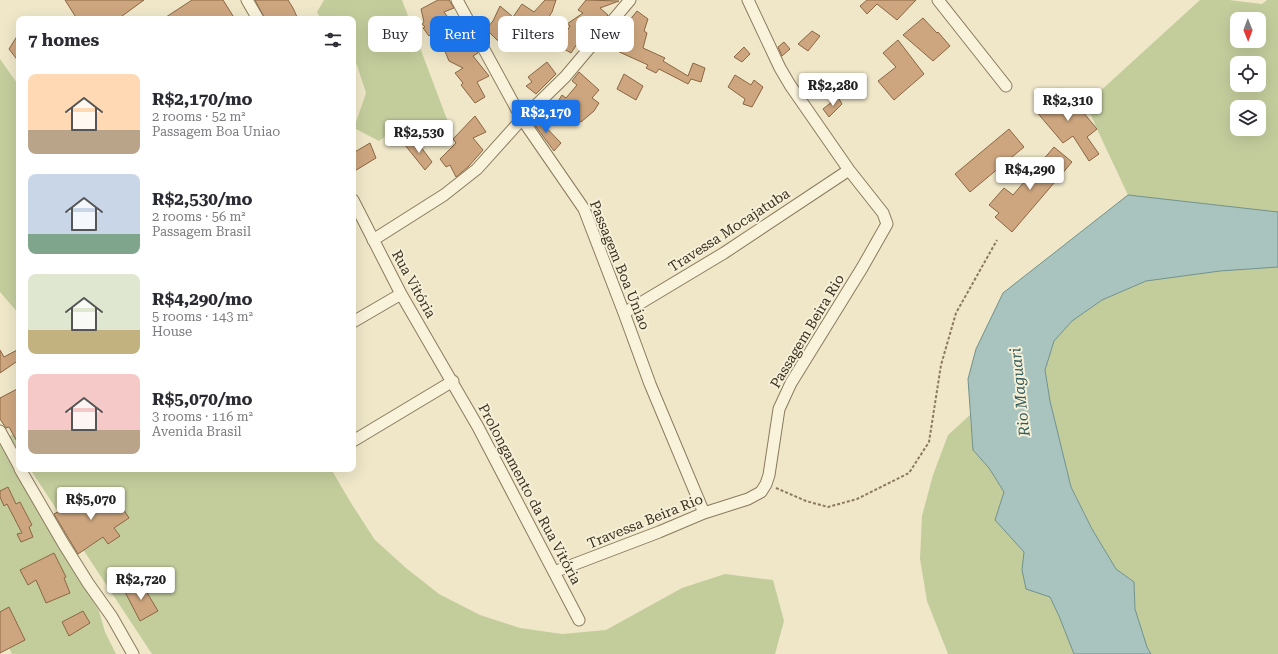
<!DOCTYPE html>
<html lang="en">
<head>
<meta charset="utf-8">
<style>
	body { margin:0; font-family:"Roboto Serif",serif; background:#f2f2f3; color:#2b2b33; height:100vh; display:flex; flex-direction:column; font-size:15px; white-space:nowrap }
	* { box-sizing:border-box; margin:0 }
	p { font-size:13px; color:#7c7c81 }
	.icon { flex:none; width:22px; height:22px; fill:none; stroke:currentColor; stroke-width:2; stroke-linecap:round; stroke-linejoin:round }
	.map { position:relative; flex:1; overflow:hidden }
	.drawer { position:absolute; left:16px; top:16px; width:340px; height:456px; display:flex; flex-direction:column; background:#fff; border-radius:8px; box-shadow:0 4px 16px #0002 }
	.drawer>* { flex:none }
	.banner { position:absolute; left:368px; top:16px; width:380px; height:36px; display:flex; gap:8px }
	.needle { width:26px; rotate:179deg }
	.tools { position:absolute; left:1230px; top:12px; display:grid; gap:8px }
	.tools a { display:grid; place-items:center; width:36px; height:36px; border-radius:8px; background:#fff; box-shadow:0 4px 16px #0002; font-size:20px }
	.price { position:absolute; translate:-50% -34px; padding:0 9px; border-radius:4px; background:#fff; color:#222; font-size:13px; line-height:26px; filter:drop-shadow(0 1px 2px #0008) }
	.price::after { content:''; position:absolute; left:50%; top:24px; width:12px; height:9px; margin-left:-6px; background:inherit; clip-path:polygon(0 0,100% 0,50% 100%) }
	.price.selected { background:#1a73e8; color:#fff }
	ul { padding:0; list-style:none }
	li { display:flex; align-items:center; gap:12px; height:100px; padding:0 12px }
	li span { display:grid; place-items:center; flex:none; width:112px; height:80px; border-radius:8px; color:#555 }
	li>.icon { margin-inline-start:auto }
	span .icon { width:48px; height:48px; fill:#fffc; stroke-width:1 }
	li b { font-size:17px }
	h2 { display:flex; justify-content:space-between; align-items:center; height:48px; padding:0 12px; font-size:17px }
	.chip { padding:0 14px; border-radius:8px; background:#fff; box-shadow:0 4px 16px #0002; font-size:14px; line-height:36px }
	.chip.selected { background:#1a73e8; color:#fff }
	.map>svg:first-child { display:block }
	.green { fill:#c3cd9c; fill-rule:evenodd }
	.water { fill:#a9c3be; stroke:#70928c }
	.building { fill:#cda67f; stroke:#8b6643 }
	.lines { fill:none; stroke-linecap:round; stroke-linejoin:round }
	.minor-casing { stroke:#8b7a5d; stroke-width:13 }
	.path { stroke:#8b7a5d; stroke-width:2; stroke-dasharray:3 2; stroke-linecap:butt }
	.minor { stroke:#f9f3dc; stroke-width:11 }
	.labels { text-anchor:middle; stroke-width:4; stroke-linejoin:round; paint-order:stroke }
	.street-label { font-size:14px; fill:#3c3020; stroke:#f6f0d8 }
	.water-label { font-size:15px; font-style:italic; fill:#305a5b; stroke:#f6f0d8 }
</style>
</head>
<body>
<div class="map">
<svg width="1278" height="654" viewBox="0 0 1278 654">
	<rect width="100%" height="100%" fill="#efe7c8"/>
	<path class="green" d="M324,0H402L451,130L440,144L405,122L379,141L356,129V122L366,93L357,65L353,62V19H321L317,12Z
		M1200,0H1229L1262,4L1267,0H1278V212L1128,195L1097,129L1086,104ZM1237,19H1259V41H1237ZM1237,63H1259V85H1237ZM1237,107H1259V129H1237Z
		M0,59L19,86V314L0,292Z
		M1278,267V654H1151L1147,647L1135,609L1134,582L1116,569L1092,529L1071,487L1050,401L1045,370L1054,341L1072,321L1102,300L1146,281L1220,271Z
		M970,415L973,450L989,468L1004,492L995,520L1024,552L1022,570L1050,597L1059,616L1074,654H948L927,601L920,559L922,516L933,475L948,435Z
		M19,431V453L8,437Z
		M0,444L99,611L105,632L116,654H12L0,628Z
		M30,469H331L351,503L375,540L406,568L439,594L480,615L520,628L562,634L606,630L682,588L725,574L773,580L784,621L775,654H152Z"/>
	<path class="water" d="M1128,195L1278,212V267L1220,271L1146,281L1102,300L1072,321L1054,341L1045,370L1050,401L1071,487L1092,529L1116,569L1134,582L1135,609L1147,647L1151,654H1074L1059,616L1050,597L1026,589L1022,570L1024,552L995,520L1004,492L989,468L973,450L968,379L976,349L1003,293Z"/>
	<path class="building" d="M65,0H144L118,19H77Z
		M192,0H223L235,19H163Z
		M255,0H288L293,8L298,19H265Z
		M438,0H449L454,8L444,12L457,29L462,26L468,35L465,37L474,45L478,53L473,56L489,76L477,82L485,97L475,103L461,85L463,83L455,73L463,68L449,61L444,49L450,46L438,30L429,36L423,28L425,27L422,24L424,22L421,9Z
		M545,0H556L552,12L543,26H542L534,42L519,35V36L517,35L509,46L497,40L486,29L493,21L500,6L513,17L522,4L534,12Z
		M586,0L619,1L600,8L608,15L598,27L597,25L581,38L571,53L559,46L568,33H566L570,26L567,24L583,13L578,10Z
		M867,0H916L897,20L877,4L867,14L860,6Z
		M637,11L648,19L644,31L647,33L643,48L665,58L663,61L688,76L693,63L705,68L701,82L691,79L688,84L659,69L656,73L646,68L648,65L615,50L617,42L627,25L630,21H629Z
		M923,18L937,33L938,32L950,46L933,61L903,35Z
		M812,31L820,36L808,51L798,44Z
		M19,33V62L9,49Z
		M898,40L924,74L894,100L878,81L896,67L883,53Z
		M784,42L790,49L782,56L778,47Z
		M744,47L750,54L742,62L734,57Z
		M547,62L556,74L536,94L526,86L532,82L528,77Z
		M579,72L599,90L592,98L599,103L594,111L581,122L557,103L562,95L566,98L577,85L572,81Z
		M624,74L643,86L636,100L617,89Z
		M735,75L751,85L754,80L763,87L752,107L743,104L745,99L728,87Z
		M1063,88L1097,129L1087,137L1099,154L1089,161L1073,136L1063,143L1035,110Z
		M838,97L842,104L829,117L823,109Z
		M475,116L486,132L473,138L483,150L468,167L456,177L450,165L446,167L440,159L456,143L453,139Z
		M535,116L561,143L554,151L531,120Z
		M1009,129L1024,147L970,192L955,174Z
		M415,139L432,162L425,170L405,145Z
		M370,143L376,158L353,172V153Z
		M1054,147L1072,162L1012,232L995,217L999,213L989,205L1004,188L1013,195Z
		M19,349V360L0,373V350L4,357Z
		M19,388V445L9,427L6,428L0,419V398Z
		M8,487L16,504L20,502L32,525L29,527L33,537L21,542L17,534L22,533L7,504L4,506L0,497V491Z
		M94,493L100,503L111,496L118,506L120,504L129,518L114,528L120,536L108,544L103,537L78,554L54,514L80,499L81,501Z
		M54,553L66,577L64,578L70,593L46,603L36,580L28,585L20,570Z
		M140,581L158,611L140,621L124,590Z
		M9,607L25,640L0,653V612Z
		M83,611L90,623L69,636L62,622Z"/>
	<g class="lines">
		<defs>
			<path id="minor" d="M247,0L258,19
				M457,0L522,119L584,209L624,313L650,384L704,513
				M938,0L1006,86
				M353,200L401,294L478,427L579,620
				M373,240L444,195L477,169L522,119L565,77L630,0
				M624,313L724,253L849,170
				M353,322L401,294
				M0,431L19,466
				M353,441L453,381
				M20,469L63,543L88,583L112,617L133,654
				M554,572L659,532L704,513L748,499L761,492L766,484L769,475L779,409L791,383L862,268L887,224L883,213L849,170L790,85L780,68L748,0"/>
		</defs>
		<use href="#minor" class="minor-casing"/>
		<path class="path" d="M776,488L806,501L828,507L857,499L909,473L929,442L941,365L956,313L997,240"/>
		<use href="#minor" class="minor"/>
	</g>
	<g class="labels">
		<g class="street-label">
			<text transform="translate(729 230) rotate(-33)" y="5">Travessa Mocajatuba</text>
			<text transform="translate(620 265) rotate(68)" y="5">Passagem Boa Uniao</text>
			<text transform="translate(414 284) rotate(61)" y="5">Rua Vitória</text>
			<text transform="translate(807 331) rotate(-59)" y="5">Passagem Beira Rio</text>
			<text transform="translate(530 494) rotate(62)" y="5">Prolongamento da Rua Vitória</text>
			<text transform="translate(645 521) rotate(-22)" y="5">Travessa Beira Rio</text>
		</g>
		<g class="water-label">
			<text transform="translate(1020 392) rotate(-96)" y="5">Rio Maguari</text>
		</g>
	</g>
</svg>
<div class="tools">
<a><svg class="needle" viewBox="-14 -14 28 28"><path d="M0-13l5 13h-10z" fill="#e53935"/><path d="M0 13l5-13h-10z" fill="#7c7c81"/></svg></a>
<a><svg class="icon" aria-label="locate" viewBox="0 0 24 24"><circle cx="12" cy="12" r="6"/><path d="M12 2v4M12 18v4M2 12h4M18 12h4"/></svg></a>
<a><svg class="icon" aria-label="layers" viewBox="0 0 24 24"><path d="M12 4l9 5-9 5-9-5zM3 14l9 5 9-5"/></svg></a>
</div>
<b class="price" style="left:833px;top:107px">R$2,280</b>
<b class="price" style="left:1068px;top:122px">R$2,310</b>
<b class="price selected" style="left:546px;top:134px">R$2,170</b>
<b class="price" style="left:419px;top:154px">R$2,530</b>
<b class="price" style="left:1030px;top:191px">R$4,290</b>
<b class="price" style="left:91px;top:521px">R$5,070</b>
<b class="price" style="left:141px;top:601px">R$2,720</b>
<div class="banner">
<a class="chip">Buy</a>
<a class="chip selected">Rent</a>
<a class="chip">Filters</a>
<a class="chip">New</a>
</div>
<section class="drawer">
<h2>7 homes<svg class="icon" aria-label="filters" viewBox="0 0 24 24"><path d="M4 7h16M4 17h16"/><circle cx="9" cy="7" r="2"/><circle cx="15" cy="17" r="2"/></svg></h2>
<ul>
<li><span style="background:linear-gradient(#ffd9b3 70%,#b9a48a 0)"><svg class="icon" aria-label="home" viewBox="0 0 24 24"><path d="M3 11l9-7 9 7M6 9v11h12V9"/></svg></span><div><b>R$2,170/mo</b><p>2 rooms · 52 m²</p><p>Passagem Boa Uniao</p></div></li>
<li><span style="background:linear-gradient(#c9d6e8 75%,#7fa58c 0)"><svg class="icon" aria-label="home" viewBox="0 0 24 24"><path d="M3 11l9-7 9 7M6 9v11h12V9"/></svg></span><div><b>R$2,530/mo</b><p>2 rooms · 56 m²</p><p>Passagem Brasil</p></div></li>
<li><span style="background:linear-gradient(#dfe7d0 70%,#c2b280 0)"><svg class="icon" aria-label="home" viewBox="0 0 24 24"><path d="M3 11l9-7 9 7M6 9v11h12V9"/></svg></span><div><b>R$4,290/mo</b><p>5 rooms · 143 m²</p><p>House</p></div></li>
<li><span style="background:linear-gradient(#f6c9c9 70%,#b9a48a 0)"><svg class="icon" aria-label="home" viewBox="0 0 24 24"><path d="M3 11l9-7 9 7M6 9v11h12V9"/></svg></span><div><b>R$5,070/mo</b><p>3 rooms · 116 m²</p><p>Avenida Brasil</p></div></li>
</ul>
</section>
</div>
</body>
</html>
